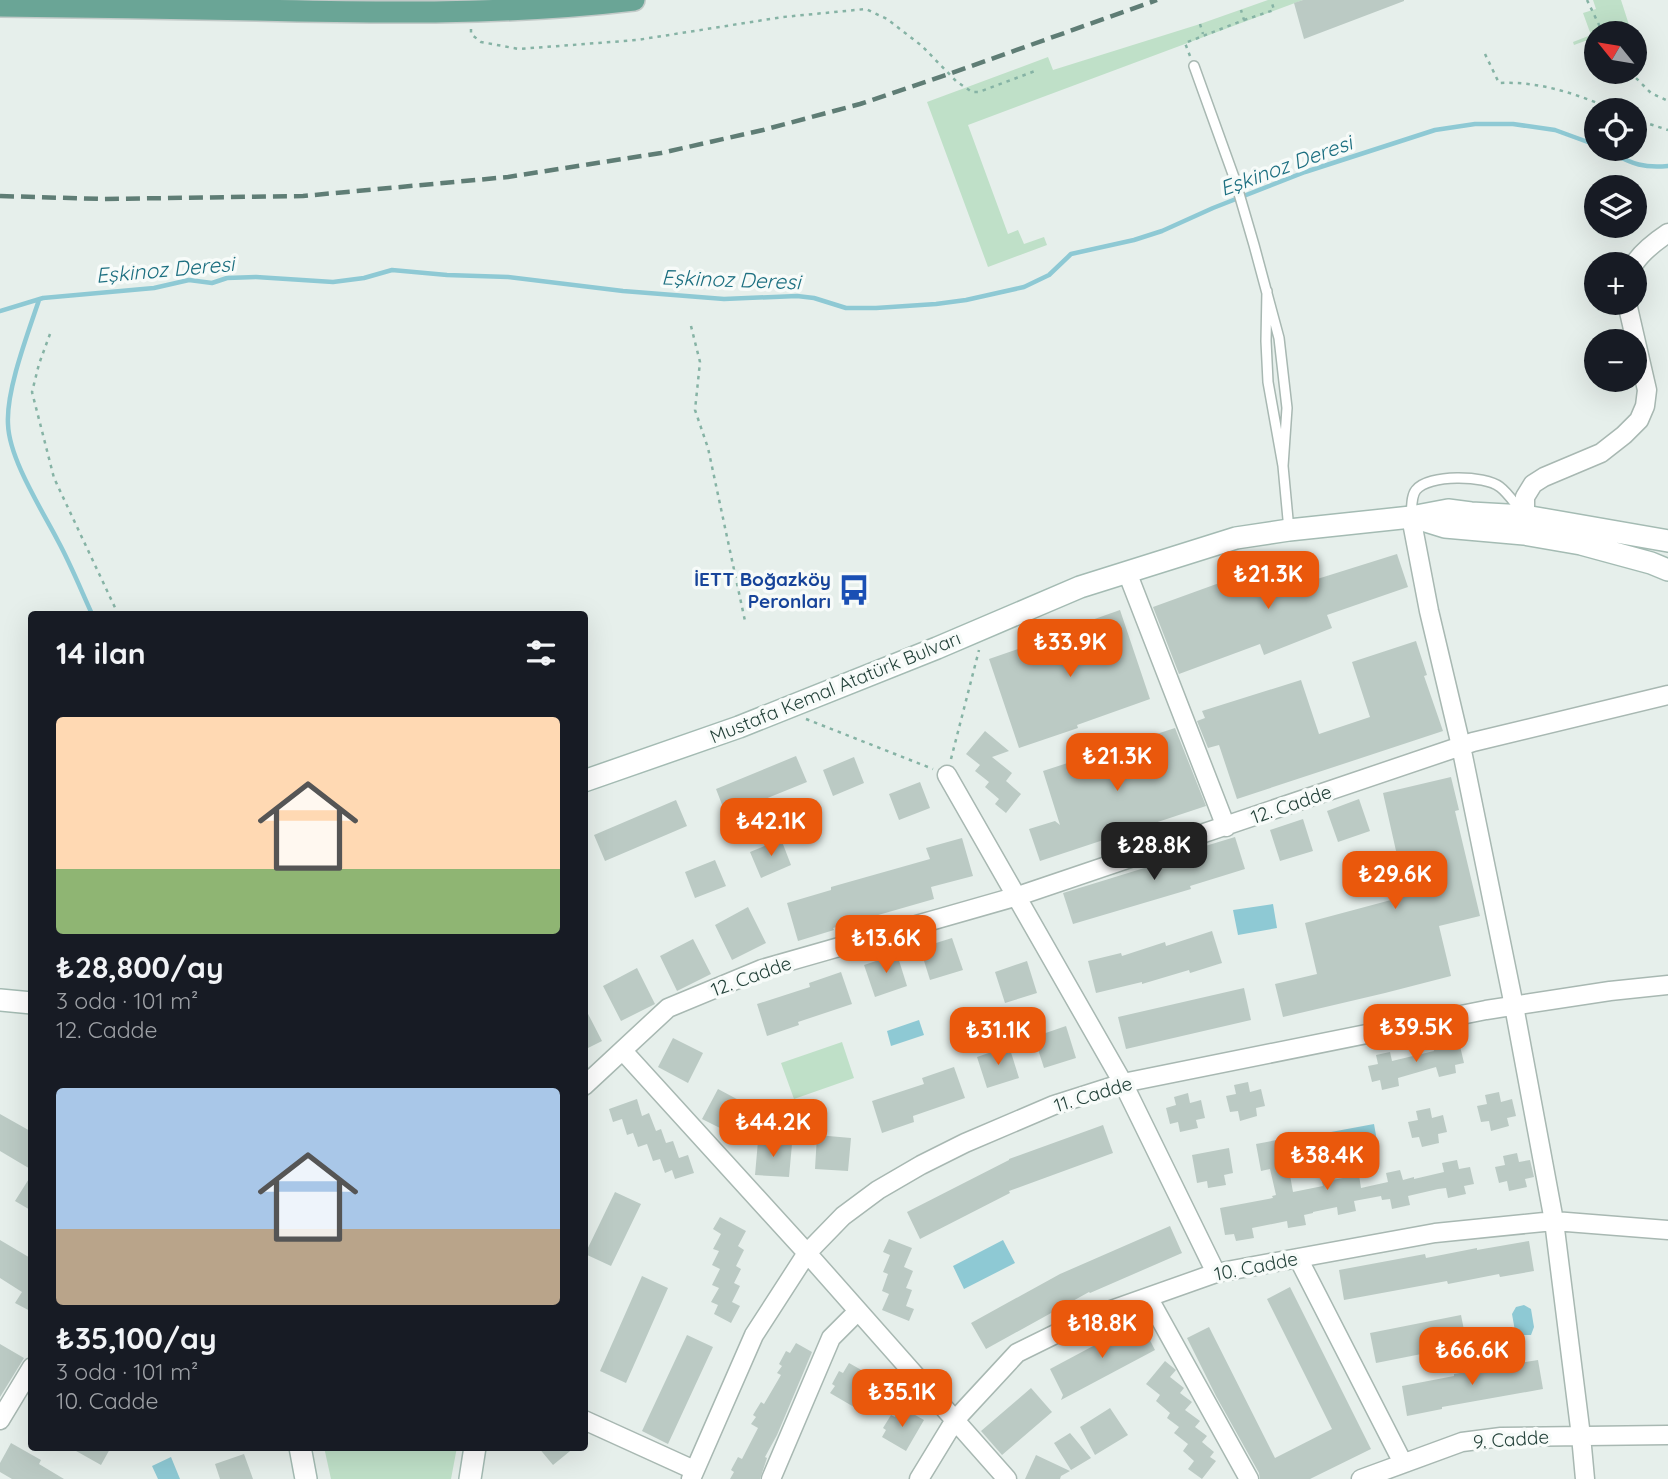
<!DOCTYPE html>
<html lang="tr">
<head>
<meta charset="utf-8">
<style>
	body { margin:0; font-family:Quicksand,sans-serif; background:#20242c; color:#f1f3f6; height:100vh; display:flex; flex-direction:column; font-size:26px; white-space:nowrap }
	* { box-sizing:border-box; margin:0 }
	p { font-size:23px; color:#9ea1a6 }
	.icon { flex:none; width:38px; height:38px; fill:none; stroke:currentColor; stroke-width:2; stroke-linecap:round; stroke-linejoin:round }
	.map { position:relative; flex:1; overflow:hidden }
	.panel { position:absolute; left:28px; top:611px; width:560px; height:840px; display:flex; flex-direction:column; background:#171b24; border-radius:7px; box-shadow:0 7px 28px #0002 }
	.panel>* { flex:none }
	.needle { width:46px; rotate:300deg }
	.controls { position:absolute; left:1584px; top:21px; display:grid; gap:14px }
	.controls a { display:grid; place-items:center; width:63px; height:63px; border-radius:50%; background:#171b24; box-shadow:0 7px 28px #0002; font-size:35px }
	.price { position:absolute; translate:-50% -60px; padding:0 16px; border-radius:14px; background:#ea580c; color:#fff; font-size:23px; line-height:46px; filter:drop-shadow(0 2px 4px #0008) }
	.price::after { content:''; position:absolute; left:50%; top:42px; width:21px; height:16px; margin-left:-10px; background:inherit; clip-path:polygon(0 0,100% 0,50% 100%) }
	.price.selected { background:#222; color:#fff }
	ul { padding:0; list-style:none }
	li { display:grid; align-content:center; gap:14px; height:371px; padding:0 28px }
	li span { display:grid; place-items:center; height:217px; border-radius:7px; color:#555 }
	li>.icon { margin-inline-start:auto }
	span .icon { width:126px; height:126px; fill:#fffc; stroke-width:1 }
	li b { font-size:30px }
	h2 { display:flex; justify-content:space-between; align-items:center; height:84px; padding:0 28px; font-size:30px }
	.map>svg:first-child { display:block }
	.green { fill:#bfe0c8 }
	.water { fill:#8ec9d4 }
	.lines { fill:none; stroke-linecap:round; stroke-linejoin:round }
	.stream { stroke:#8ec9d4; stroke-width:4.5 }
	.building { fill:#bbcac4 }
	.lane-casing { stroke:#a8b8b2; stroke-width:12 }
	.street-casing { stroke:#a8b8b2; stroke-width:21 }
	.secondary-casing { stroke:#a4bbb3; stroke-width:24 }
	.primary-casing { stroke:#c2cac8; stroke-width:24 }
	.path { stroke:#86b3a5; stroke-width:2.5; stroke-dasharray:3.5 5; stroke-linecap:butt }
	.lane { stroke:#fff; stroke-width:9 }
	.street { stroke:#fff; stroke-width:18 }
	.secondary { stroke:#fff; stroke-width:21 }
	.primary { stroke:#6aa596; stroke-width:21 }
	.rail { stroke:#5f7d75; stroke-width:4.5; stroke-dasharray:14 7; stroke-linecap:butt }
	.labels { text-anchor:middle; stroke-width:7; stroke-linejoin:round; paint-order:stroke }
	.transit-label { font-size:19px; font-weight:bold; fill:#164399; stroke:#f7fbf9; text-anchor:end }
	.street-label { font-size:19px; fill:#24423a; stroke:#f7fbf9 }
	.water-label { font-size:21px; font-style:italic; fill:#1c6f80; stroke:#f7fbf9 }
</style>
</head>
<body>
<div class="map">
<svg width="1668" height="1479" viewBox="0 0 1668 1479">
	<rect width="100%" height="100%" fill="#e6efeb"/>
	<path class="green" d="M1268,0H1303L968,125L1008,234L1018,230L1024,244L1044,237L1047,245L988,267L927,102L1048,57L1053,70L1200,24Z
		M1593,0H1621L1630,28L1608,33H1596V37L1574,45L1573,42L1591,35L1583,13L1596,9Z
		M842,1042L854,1078L794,1099L781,1063Z
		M324,1447H457L451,1479H331Z"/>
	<path class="water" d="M1273,904L1277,928L1238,935L1233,910Z
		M919,1020L924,1035L891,1046L887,1031Z
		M1374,1124L1377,1141L1334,1149L1331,1132Z
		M1003,1240L1015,1263L964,1289L953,1266Z
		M1524,1305L1531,1309L1534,1327L1531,1335H1523L1515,1331L1512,1314L1516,1307Z
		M171,1457L180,1479H158L152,1466Z"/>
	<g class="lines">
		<path class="stream" d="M1603,149C1629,161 1638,169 1668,166
			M39,300C28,333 6,390 8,424C9,459 42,510 58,541C71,565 81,590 92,614
			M0,311L43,298L154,288L189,280L212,283L227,278L256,277L333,282L364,278L392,270L447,275L508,277L623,291L724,299L797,296L814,298L846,308H876L936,304L966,300L1024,287L1049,275L1071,254L1134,240L1162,231L1213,208L1305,172L1435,130L1475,124H1513L1555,130L1596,145"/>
	</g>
	<path class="building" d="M1303,0H1404V1L1304,39L1294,3Z
		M1397,554L1408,587L1327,615L1332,628L1264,655L1260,644L1179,674L1153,607L1222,582L1226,593L1307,561L1314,580Z
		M1120,610L1150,699L1077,725L1078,728L1019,748L989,659L1059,635L1058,632Z
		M1416,641L1427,675L1424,676L1443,731L1237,799L1219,745L1208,748L1197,721L1205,718L1202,711L1301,680L1319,734L1370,717L1352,662Z
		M1175,728L1206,806L1040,861L1029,829L1055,821L1060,825L1043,771Z
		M985,731L1009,751L992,757L1012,773L1006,781L1021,794L1006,813L995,804L999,799L985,787L989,782L975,771L980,765L966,754Z
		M796,756L807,782L726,815L716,789Z
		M854,757L864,783L833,796L823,770Z
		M1451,777L1459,810L1455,811L1480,916L1439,926L1451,976L1385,993L1283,1017L1275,984L1317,974L1305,923L1391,900L1388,887L1403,882L1383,793Z
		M920,782L930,808L899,820L889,794Z
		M1359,799L1370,831L1338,842L1327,811Z
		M676,800L687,826L605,861L594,835Z
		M1303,819L1313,851L1280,861L1270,830Z
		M1235,837L1245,869L1190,886L1191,889L1073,924L1063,893L1203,850L1202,847Z
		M962,838L973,876L931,887L934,899L833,928L834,930L798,941L787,903L831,890V887L930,859L926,848Z
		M781,839L791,865L761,878L750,852Z
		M715,860L726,886L695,898L685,872Z
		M748,907L766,943L732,960L715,925Z
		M1212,931L1222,963L1190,973L1189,970L1142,984V982L1096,993L1088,961L1121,953L1122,956L1165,942L1166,946Z
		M952,938L963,970L930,980L920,948Z
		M693,939L711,974L677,991L660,956Z
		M897,954L907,986L875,997L864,965Z
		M1027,961L1037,993L1005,1003L995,972Z
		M637,968L655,1004L621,1021L603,986Z
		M841,972L852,1004L798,1022L799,1025L767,1036L757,1004L810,987L809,983Z
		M1244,988L1251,1020L1126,1049L1118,1017Z
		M584,1006L602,1041L584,1050Z
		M1066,1026L1076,1058L1044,1068L1034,1037Z
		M673,1038L703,1053L688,1083L658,1067Z
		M1447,1039L1449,1048L1460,1046L1464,1063L1455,1065L1456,1073L1439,1077L1436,1067L1398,1078L1399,1086L1382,1090L1380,1080L1372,1082L1368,1066L1378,1064L1376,1055L1390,1052L1392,1061L1434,1051L1432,1042Z
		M1009,1046L1019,1078L987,1088L977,1057Z
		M954,1067L965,1098L913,1116L914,1122L882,1133L872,1101L924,1084L922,1078Z
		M1248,1082L1250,1092L1261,1089L1265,1106L1256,1108L1257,1116L1240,1121L1238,1111L1230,1112L1226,1096L1236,1094L1234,1085Z
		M718,1089L748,1105L732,1134L702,1119Z
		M1499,1092L1501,1102L1512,1099L1516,1116L1507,1118L1509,1126L1491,1131L1489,1121L1481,1122L1477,1106L1487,1104L1485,1095Z
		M1188,1093L1190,1103L1201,1100L1205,1118L1196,1120L1198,1128L1180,1132L1178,1122L1170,1124L1166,1108L1176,1105L1174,1097Z
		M637,1099L642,1116L649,1113L656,1131L661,1129L666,1143L673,1141L679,1158L688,1155L694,1173L675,1179L672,1170L665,1173L660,1159L653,1161L647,1144L638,1147L633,1133L627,1135L622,1119L613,1122L609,1109Z
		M1430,1108L1432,1118L1443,1115L1447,1132L1438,1134L1439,1143L1422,1147L1419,1137L1412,1138L1408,1122L1418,1120L1416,1111Z
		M0,1114L32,1132V1170L0,1151Z
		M1103,1125L1113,1153L1009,1191L1010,1193L920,1239L907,1212L1009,1160V1159Z
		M817,1135L851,1138L848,1171L815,1169Z
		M1292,1137L1297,1162L1288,1164L1293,1192L1323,1186L1322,1182L1359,1175L1361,1188L1388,1182L1386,1173L1400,1170L1403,1180L1414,1177V1179L1444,1172L1442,1163L1457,1160L1459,1169L1470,1167L1474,1184L1464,1186L1466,1194L1448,1198L1446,1188L1438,1189L1408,1196L1410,1205L1392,1209L1390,1199L1382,1200L1381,1196L1354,1201L1356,1211L1338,1215L1337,1207L1313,1212V1213L1304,1215L1306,1225L1288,1228L1287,1221L1252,1228L1254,1238L1236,1241L1234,1234L1225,1235L1220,1208L1273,1198L1272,1196L1276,1195L1270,1169L1261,1171L1256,1144Z
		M758,1141L792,1144L789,1177L755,1175Z
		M1229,1148L1233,1173L1224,1175L1226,1185L1208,1188L1207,1181L1197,1183L1192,1155Z
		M1517,1153L1519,1162L1530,1160L1534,1177L1525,1179L1527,1187L1509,1191L1507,1181L1499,1183L1495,1167L1505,1165L1503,1156Z
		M32,1174V1211L15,1201Z
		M615,1192L641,1204L611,1266L585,1254Z
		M720,1217L746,1231L738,1246L744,1250L736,1266L741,1269L734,1283L740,1286L732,1302L740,1306L731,1323L714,1314L718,1305L711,1302L719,1288L712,1285L720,1269L712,1265L719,1251L713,1249L721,1234L713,1229Z
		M1170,1226L1182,1253L1090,1293L1089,1292L986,1349L971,1323L1060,1274Z
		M889,1239L912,1248L904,1267L913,1271L906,1288L912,1290L906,1306L914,1309L909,1321L882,1310L889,1294L882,1291L888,1274L883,1272L890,1255L883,1252Z
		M0,1240L32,1259V1312L15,1303L22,1292L0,1278Z
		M1529,1241L1534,1271L1500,1277L1499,1274L1448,1284L1447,1281L1344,1300L1339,1270L1425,1254L1426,1258L1477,1248V1250Z
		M642,1276L668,1288L626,1383L600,1371Z
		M1290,1287L1371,1449L1310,1479H1260L1259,1473L1216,1396L1187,1338L1209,1327L1275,1458L1332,1429L1267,1299Z
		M1461,1315L1467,1345L1376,1363L1370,1333Z
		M1140,1321L1155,1350L1061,1400L1063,1395L1050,1369Z
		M687,1335L713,1347L668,1444L642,1431Z
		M796,1343L812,1352L777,1435L765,1457L767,1458L760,1479H730L734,1472L731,1470L738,1457L742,1459L758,1428L751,1424L756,1417L753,1415L761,1402L764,1404L781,1375L777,1373L782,1366L779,1364L786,1351L790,1353Z
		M0,1344L24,1358L0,1397Z
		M1538,1360L1543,1389L1442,1407V1409L1407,1416L1402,1386L1454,1376V1374Z
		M1165,1361L1176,1370L1170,1377L1184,1388L1180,1393L1192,1402L1185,1410L1200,1421L1195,1427L1207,1436L1202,1442L1214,1452L1210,1457L1216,1461L1202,1479L1188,1469L1194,1461L1183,1451L1188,1444L1174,1433L1179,1427L1167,1418L1170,1413L1156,1401L1160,1395L1146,1384Z
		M849,1363L872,1376L854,1407L830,1393L835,1386L832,1384L839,1371L843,1373Z
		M1031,1388L1052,1412L1002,1455L981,1431Z
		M901,1407L924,1420L906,1451L882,1437L886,1430L883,1428L891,1415L895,1417Z
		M1110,1408L1128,1435L1095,1455L1080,1427Z
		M1070,1433L1091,1458L1071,1470L1054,1443Z
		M11,1443L41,1460L39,1464L64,1479H12L0,1472V1463Z
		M69,1447H111L101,1465Z
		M538,1447H575L553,1465Z
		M244,1454L253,1479H220L215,1464Z
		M1036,1455L1070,1471L1061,1476L1060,1479H1025Z"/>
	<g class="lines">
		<defs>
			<path id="lane" d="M1194,66L1235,180L1254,245L1279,338L1287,408L1283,466L1268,382L1266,341L1267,291
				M1283,466L1289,530
				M1411,516C1412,508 1411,496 1416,490C1428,474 1485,475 1500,487C1508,493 1515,504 1522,512"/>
			<path id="street" d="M1634,264C1642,252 1656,241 1668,233
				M1411,517L1429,611L1461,746L1514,1006L1554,1221L1581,1436L1585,1479
				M1525,526V497L1533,484L1544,477L1601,453L1624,435L1639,420L1645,406L1647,390L1627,303
				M1127,572L1226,827
				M947,775L1123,1083L1216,1273
				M623,1051L807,1253L1007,1479
				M584,1086L668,1008L762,969L1018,896L1473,742L1668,695
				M1298,1258L1403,1463
				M1148,1297L1249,1479
				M0,1420L32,1367
				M584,1420L694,1470
				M691,1479L754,1335L807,1253L843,1216L878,1190L921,1165L965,1143L1054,1105L1123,1083L1486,1010L1610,991L1668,985
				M771,1479L831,1338L858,1311
				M919,1479L955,1420L1017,1353L1086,1319L1216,1273L1435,1233L1554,1221L1668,1230
				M1361,1479L1462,1442L1501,1437L1668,1435"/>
			<path id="secondary" d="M1416,518L1445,527L1524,534L1581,544L1651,563L1668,570
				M584,781L739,727L937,648L1080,587L1236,538L1289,530L1411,517L1448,510L1471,513L1525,516L1668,541
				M0,1000L32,1003
				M300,1447L306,1479
				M470,1479L475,1447"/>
			<path id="primary" d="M0,6C85,7 171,8 256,10C382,13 508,15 634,0"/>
		</defs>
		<use href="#lane" class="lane-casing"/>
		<use href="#street" class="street-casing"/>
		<use href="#secondary" class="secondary-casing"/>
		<use href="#primary" class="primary-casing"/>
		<path class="path" d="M1587,0L1603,33
			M1244,20L1274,10L1271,0
			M1200,24L1203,34
			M471,29V34L481,42L519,49L637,40L783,17L866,9L887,19L922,46L956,81L972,92H979L1035,71
			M1485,54L1499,83C1540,81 1577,94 1614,110
			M1190,56L1185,43L1244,20L1241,10
			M1630,72L1651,93L1668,101
			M1634,119L1668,130
			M691,326L700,362L695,410L708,448L745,621
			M50,334L39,364L32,392L54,478L118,614
			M806,719L933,769
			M951,759L979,650"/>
		<use href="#lane" class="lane"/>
		<use href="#street" class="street"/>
		<use href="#secondary" class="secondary"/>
		<use href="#primary" class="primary"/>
		<path class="rail" d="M0,196L103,199L303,196L508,177L661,153L763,130L860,104L949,74L1157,0"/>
	</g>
	<defs>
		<symbol id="bus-bare" viewBox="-9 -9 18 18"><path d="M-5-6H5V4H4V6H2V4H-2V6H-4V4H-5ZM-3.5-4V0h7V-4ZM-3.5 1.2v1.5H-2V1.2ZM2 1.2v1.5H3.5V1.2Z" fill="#1a4fb4" stroke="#f7fbf9" stroke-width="2.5" paint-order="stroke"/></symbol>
	</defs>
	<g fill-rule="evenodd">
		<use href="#bus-bare" x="832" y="568" width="44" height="44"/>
	</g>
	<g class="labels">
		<g class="transit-label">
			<text x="831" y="586">İETT Boğazköy<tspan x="831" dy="22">Peronları</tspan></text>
		</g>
		<g class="street-label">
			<text transform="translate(835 687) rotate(-22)" y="7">Mustafa Kemal Atatürk Bulvarı</text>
			<text transform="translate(1291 804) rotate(-19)" y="7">12. Cadde</text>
			<text transform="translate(751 976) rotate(-20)" y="7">12. Cadde</text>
			<text transform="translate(1093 1094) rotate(-17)" y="7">11. Cadde</text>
			<text transform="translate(1256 1266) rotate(-11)" y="7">10. Cadde</text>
			<text transform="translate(1511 1439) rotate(-4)" y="7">9. Cadde</text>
		</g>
		<g class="water-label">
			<text transform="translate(1286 166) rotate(-20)" y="7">Eşkinoz Deresi</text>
			<text transform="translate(165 270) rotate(-5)" y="7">Eşkinoz Deresi</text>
			<text transform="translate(731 280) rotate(2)" y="7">Eşkinoz Deresi</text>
		</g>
	</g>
</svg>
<div class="controls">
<a><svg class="needle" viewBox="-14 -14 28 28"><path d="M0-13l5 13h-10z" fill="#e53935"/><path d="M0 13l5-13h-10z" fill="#9ea1a6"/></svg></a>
<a><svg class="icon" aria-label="locate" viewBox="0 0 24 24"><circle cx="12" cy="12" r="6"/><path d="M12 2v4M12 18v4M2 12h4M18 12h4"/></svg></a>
<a><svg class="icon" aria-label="layers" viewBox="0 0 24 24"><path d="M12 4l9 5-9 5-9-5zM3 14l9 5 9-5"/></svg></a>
<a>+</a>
<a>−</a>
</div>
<b class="price" style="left:1268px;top:611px">₺21.3K</b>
<b class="price" style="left:1070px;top:679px">₺33.9K</b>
<b class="price" style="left:1117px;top:793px">₺21.3K</b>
<b class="price" style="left:771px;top:858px">₺42.1K</b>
<b class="price selected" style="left:1154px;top:882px">₺28.8K</b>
<b class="price" style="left:1395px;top:911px">₺29.6K</b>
<b class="price" style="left:886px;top:975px">₺13.6K</b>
<b class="price" style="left:1416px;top:1064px">₺39.5K</b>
<b class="price" style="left:998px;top:1067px">₺31.1K</b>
<b class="price" style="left:773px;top:1159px">₺44.2K</b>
<b class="price" style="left:1327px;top:1192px">₺38.4K</b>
<b class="price" style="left:1102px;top:1360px">₺18.8K</b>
<b class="price" style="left:1472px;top:1387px">₺66.6K</b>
<b class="price" style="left:902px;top:1429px">₺35.1K</b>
<section class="panel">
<h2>14 ilan<svg class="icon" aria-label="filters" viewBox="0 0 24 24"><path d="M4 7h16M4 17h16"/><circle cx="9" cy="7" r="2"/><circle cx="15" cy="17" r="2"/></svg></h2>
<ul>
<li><span style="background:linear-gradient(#ffd9b3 70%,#8fb573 0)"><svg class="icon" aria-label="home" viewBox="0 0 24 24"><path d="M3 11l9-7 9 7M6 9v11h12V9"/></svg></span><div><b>₺28,800/ay</b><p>3 oda · 101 m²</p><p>12. Cadde</p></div></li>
<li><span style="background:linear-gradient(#a9c7e8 65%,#b9a48a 0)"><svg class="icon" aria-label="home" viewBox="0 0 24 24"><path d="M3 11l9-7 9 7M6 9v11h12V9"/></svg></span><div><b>₺35,100/ay</b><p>3 oda · 101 m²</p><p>10. Cadde</p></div></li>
</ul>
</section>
</div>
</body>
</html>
